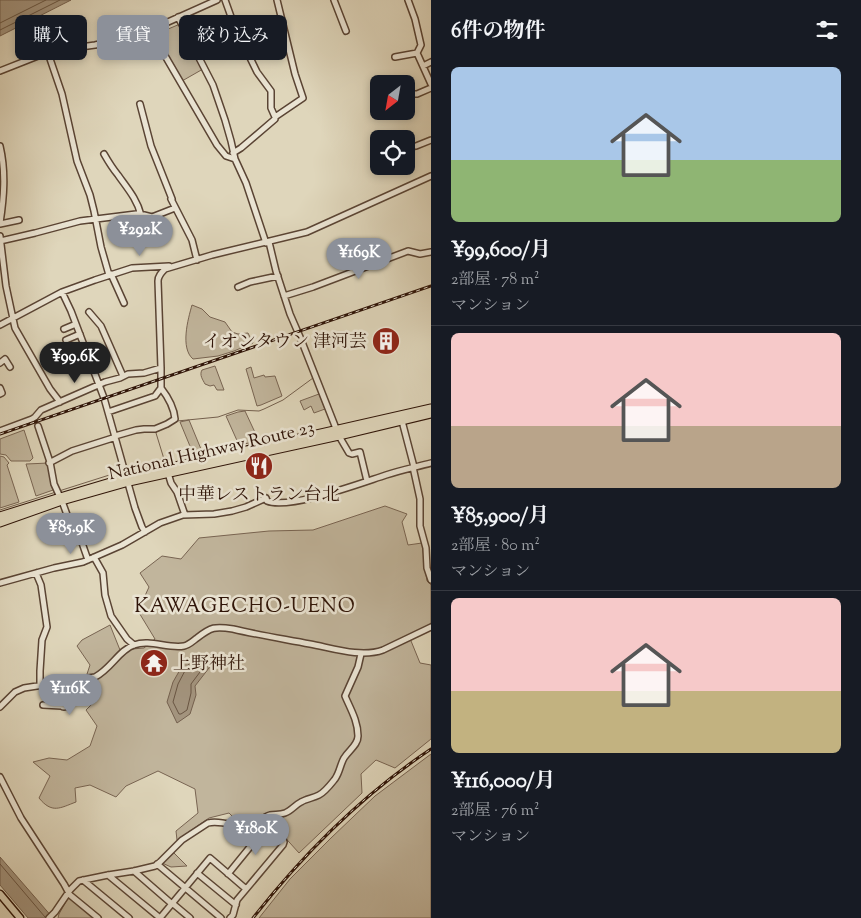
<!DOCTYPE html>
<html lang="ja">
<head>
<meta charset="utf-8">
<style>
	body { margin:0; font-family:"Sorts Mill Goudy","Noto Serif JP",serif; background:#20242c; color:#f1f3f6; height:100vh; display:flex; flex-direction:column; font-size:19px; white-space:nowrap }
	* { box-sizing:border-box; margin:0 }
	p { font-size:16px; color:#9ea1a6 }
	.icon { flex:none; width:28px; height:28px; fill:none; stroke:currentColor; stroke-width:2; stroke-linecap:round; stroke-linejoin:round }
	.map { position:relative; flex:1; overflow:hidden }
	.details { display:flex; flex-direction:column; background:#171b24; width:430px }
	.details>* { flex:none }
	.guide { position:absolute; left:15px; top:15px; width:340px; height:45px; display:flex; gap:10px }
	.needle { width:32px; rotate:211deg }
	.buttons { position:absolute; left:370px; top:75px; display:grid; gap:10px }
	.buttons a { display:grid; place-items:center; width:45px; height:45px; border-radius:8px; background:#171b24; box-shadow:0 2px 8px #0003; font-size:25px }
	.price { position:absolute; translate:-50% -42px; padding:0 11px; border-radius:18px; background:#8c9099; color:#fff; font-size:16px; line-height:32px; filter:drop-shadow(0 1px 2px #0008) }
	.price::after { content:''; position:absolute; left:50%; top:30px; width:15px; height:11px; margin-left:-8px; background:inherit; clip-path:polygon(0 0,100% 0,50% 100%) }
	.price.active { background:#222; color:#fff }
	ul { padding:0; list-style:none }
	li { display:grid; align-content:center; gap:10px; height:265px; padding:0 20px }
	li+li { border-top:1px solid #363941 }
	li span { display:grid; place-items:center; height:155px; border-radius:8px; color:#555 }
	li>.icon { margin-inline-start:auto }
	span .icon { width:90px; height:90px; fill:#fffc; stroke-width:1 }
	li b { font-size:21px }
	h2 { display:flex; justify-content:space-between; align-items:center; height:60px; padding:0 20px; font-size:21px }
	.tag { padding:0 18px; border-radius:8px; background:#171b24; box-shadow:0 2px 8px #0003; font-size:18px; line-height:45px }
	.tag.active { background:#8c9099; color:#fff }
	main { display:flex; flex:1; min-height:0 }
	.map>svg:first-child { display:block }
	.green { fill:#c1b59c; stroke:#786452 }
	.water { fill:#a3947e; stroke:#74604e }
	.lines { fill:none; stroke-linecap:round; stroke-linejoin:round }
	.shore { stroke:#685442; stroke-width:1 }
	.stream { stroke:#74604e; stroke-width:1 }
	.minor-casing { stroke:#5a4434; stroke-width:8 }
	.major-casing { stroke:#2e1307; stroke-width:9 }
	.highway-casing { stroke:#2e1307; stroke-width:9 }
	.minor { stroke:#eae4d3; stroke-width:5 }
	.major { stroke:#dfd6bb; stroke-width:6 }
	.highway { stroke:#dfd6bb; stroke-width:7 }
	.rail-casing { stroke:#2e1307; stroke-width:3 }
	.rail { stroke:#eae4d3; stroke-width:1; stroke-dasharray:4; stroke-linecap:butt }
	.labels { text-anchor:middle; stroke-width:5; stroke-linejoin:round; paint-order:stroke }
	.poi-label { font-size:18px; fill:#2e1307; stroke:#eae4d3; text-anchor:end }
	.street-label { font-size:18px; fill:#2e1307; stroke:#eae4d3 }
	.quarter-label { font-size:20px; letter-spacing:1px; fill:#2e1307; stroke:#eae4d3 }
</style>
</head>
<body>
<main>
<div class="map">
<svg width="431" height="918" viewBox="0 0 431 918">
	<rect width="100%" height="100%" fill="#dfd6bb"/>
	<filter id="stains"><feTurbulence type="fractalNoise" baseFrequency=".004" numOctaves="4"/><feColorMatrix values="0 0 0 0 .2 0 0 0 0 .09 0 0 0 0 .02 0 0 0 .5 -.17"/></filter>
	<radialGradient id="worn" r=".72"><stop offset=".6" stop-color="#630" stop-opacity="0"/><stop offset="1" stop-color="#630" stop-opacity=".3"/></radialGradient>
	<path class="green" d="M180,24L203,69L182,81L154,35Z
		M192,305L202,309L210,317L225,322L232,332L238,334L248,333L253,343L234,351L218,356L193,359C180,348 188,319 192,305Z
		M215,366L224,390H217L214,385L210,386L205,384C203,380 199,375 202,370Z
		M251,367L254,378L264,375L265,377L275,376L282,396L261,405L257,406L246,369Z
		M319,394L325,409L314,413L311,406L304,410L300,401Z
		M245,411L259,441L239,445L226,416L238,412Z
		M189,420L203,454L193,456L192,451L180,422Z
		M24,430L33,458L30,461H11L6,455L0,454V439Z
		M0,456L4,457L9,463L7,465L19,502L0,508Z
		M49,463L56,489L36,496L26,464Z
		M385,506L407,514L402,522L408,545L422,543L427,581L431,585V625L409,636L420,663L431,665V739L395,768L376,760L361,774L362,793L299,853L271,822L248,823L238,822L229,813L209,818L177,840L176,831L198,813L195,789L158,771L126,786L116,797L90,785L75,788L76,802C60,808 52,814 39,798L50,776L33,762L49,758L67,760L90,746L97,726L86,710L97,699L99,683L87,674L90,665L77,646L82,640L110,625L120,650L144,648L155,639L138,611L149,587L140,573L162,556L181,559L199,538L269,531L313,530Z
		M431,754V918H259L290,879L331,838L375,796Z
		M173,852L187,866L171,867L162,863Z
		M68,898H70L95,918H58L59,914Z"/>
	<path class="water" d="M0,0H71L0,36Z
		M215,654L218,659V661L209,668L195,686L196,695L190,714L177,723L167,702L173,682L185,661L193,656Z
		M0,857L53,918H28L0,885Z"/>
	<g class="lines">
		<path class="shore" d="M0,23L46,0
			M0,30L60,0
			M204,660L206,661V664L191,684V693L187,710L181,714H179L173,702L178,684L188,665L195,661Z
			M0,864L45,917"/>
		<path class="stream" d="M161,429L168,427L177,421L218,417L238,410L259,411L264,409L283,400L313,378
			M158,430L156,433L164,459H163
			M127,470L137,468L145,464L162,459
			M59,491L122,471
			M0,510L56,492"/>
		<defs>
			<path id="minor" d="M225,0L234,25L257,72L271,91V108L275,117V119L241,148L233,153
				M334,0L346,31
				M408,0L415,19L421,45L417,53L431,84
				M178,17L213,85L225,120L231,141L235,159L246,183L266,243
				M150,30L217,145L226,156L235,159
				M193,46L234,25
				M48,53L62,94L77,161L90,195L94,211L101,247L109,275
				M395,57L417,53
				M423,66L431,62
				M0,71L38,56L59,50L95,45L139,35L217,0
				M406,94H417L431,88
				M140,104L151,146L172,199
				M275,117L303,98L295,74L277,0
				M0,146C6,172 4,197 0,223
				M416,146L431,140
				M104,154C108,161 113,169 118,175C127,188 137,199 141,215
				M171,199L192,240L197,260
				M0,224L19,220
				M0,236L6,286L15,328L50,389L60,402
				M0,241L35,233L80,221L136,214L144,215L152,217L175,208
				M269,242L276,271L290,314L300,337L339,436L349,453L352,454L360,452L367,481
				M111,274L124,303
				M238,287L250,282L278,276
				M62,292L71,311L104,398L135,508L142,527L145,532
				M284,296L313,287L408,251L420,254L431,252
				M89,312L101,326L123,376
				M0,325L62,292L95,280L132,268L169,266
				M64,329L76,324
				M66,340L80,334
				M0,363L5,359L10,367
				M0,388L2,393L0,394
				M108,412L155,396L161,388V368
				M402,421L414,467
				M38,426L50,462L54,484L60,497
				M0,431L32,419L35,417L41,410L105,382L120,378L128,374L144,373L161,368L158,281C158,276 161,273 165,269L212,255L307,232L431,176
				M115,436L136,430L144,429H155L167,424L175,419C174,408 168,397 161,388
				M49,463L72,451L116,437
				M413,467L420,499V526L426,548L427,568L431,580
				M168,473L171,483L177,492L185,515
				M62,501L70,523L81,540L88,560
				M94,557L103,573L105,595L111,616L127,639L134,645
				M36,573L41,585L47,627L42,640L40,671V686
				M0,583L54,568L83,562L122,545L160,523L183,515L214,514L232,511L246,507L266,498L267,501C289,510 361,483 386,475C401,470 416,467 431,463
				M59,683L64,701
				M61 704a3 3 0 1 1 6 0a3 3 0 1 1-6 0Z
				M43,705L61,706
				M0,707L15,692L24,688L95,677C111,669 119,650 134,645C150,639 168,649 184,646C189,645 193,641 197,638C211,627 215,626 233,629C258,635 284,639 310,644C332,648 361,658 383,650L431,627
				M0,777L21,818L64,884L70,895L98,918
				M157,864L221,918
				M134,871L172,904
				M197,873L236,905
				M228,874L267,826L283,839L284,842L283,845L237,900L233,915L230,918
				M108,875L160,918L210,858L246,889
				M83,880L129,918
				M172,903L190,918
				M49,918L55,912L70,890L79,881L108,875L134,871L155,866L160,862L182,840L208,823C223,819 240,830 250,826C257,824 263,817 270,815C275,814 280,815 285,813C291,811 295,805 301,802C306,799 313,798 319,795C325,792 331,784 335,779C340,772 340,765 344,758C349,750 358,745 358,736C358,721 350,708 345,696L358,667L361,654"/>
			<path id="major" d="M0,894L20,918"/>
			<path id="highway" d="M0,516L60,497L127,477L431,408
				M0,523L62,501L129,482L339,436L431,414"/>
		</defs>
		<use href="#minor" class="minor-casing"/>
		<use href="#major" class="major-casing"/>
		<use href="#highway" class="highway-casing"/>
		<use href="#minor" class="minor"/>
		<use href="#major" class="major"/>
		<use href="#highway" class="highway"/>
		<defs>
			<path id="rail" d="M0,434L431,286
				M253,918C304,853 362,795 431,749"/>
		</defs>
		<use href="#rail" class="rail-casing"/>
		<use href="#rail" class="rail"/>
	</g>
	<defs>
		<symbol id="building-disc" viewBox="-11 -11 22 22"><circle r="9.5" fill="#8f2418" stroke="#eae4d3"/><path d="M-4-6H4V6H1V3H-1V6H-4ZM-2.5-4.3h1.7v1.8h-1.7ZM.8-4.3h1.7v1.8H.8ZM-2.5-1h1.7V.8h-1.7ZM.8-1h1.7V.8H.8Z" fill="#fff"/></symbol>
		<symbol id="restaurant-disc" viewBox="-11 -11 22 22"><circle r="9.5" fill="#8f2418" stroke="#eae4d3"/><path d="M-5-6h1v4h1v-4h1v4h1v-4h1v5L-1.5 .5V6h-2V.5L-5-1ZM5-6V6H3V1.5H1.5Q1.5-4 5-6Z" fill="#fff"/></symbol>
		<symbol id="temple-disc" viewBox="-11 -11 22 22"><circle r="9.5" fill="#8f2418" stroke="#eae4d3"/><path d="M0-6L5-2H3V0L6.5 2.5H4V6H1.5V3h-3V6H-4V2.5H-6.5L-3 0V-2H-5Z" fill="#fff"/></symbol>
	</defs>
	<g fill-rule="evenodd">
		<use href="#building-disc" x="370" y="325" width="32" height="32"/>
		<use href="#restaurant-disc" x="243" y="450" width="32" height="32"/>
		<use href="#temple-disc" x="138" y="647" width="32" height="32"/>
	</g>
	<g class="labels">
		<g class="poi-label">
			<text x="367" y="347">イオンタウン 津河芸</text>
			<text x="259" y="500" text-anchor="middle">中華レストラン台北</text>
			<text x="173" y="669" text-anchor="start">上野神社</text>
		</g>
		<g class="street-label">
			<text transform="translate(211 450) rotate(-13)" y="6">National Highway Route 23</text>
		</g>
		<g class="quarter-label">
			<text x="245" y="612">KAWAGECHO-UENO</text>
		</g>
	</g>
	<rect width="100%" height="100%" filter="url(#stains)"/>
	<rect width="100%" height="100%" fill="url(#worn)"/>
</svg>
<div class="buttons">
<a><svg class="needle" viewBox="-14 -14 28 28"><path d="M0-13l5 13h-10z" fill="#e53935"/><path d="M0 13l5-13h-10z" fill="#9ea1a6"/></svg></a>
<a><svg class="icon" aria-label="locate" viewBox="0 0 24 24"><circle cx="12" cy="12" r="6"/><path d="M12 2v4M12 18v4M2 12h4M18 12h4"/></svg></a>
</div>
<b class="price" style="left:140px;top:257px">¥292K</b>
<b class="price" style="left:359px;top:280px">¥169K</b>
<b class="price active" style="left:75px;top:384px">¥99.6K</b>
<b class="price" style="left:71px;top:555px">¥85.9K</b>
<b class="price" style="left:70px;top:716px">¥116K</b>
<b class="price" style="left:256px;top:856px">¥180K</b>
<div class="guide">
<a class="tag">購入</a>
<a class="tag active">賃貸</a>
<a class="tag">絞り込み</a>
</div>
</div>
<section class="details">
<h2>6件の物件<svg class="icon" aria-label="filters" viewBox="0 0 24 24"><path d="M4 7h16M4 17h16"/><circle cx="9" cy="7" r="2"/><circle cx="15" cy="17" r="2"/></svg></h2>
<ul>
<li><span style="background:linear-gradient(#a9c7e8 60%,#8fb573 0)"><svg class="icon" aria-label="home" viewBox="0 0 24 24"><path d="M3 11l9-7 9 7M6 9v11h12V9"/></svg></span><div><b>¥99,600/月</b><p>2部屋 · 78 m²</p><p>マンション</p></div></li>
<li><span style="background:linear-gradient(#f6c9c9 60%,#b9a48a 0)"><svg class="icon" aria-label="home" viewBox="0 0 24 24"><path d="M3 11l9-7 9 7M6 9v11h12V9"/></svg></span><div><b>¥85,900/月</b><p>2部屋 · 80 m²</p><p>マンション</p></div></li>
<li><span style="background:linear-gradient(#f6c9c9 60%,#c2b280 0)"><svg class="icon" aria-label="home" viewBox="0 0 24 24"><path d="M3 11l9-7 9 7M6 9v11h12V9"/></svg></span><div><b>¥116,000/月</b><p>2部屋 · 76 m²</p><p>マンション</p></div></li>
</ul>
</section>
</main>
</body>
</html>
